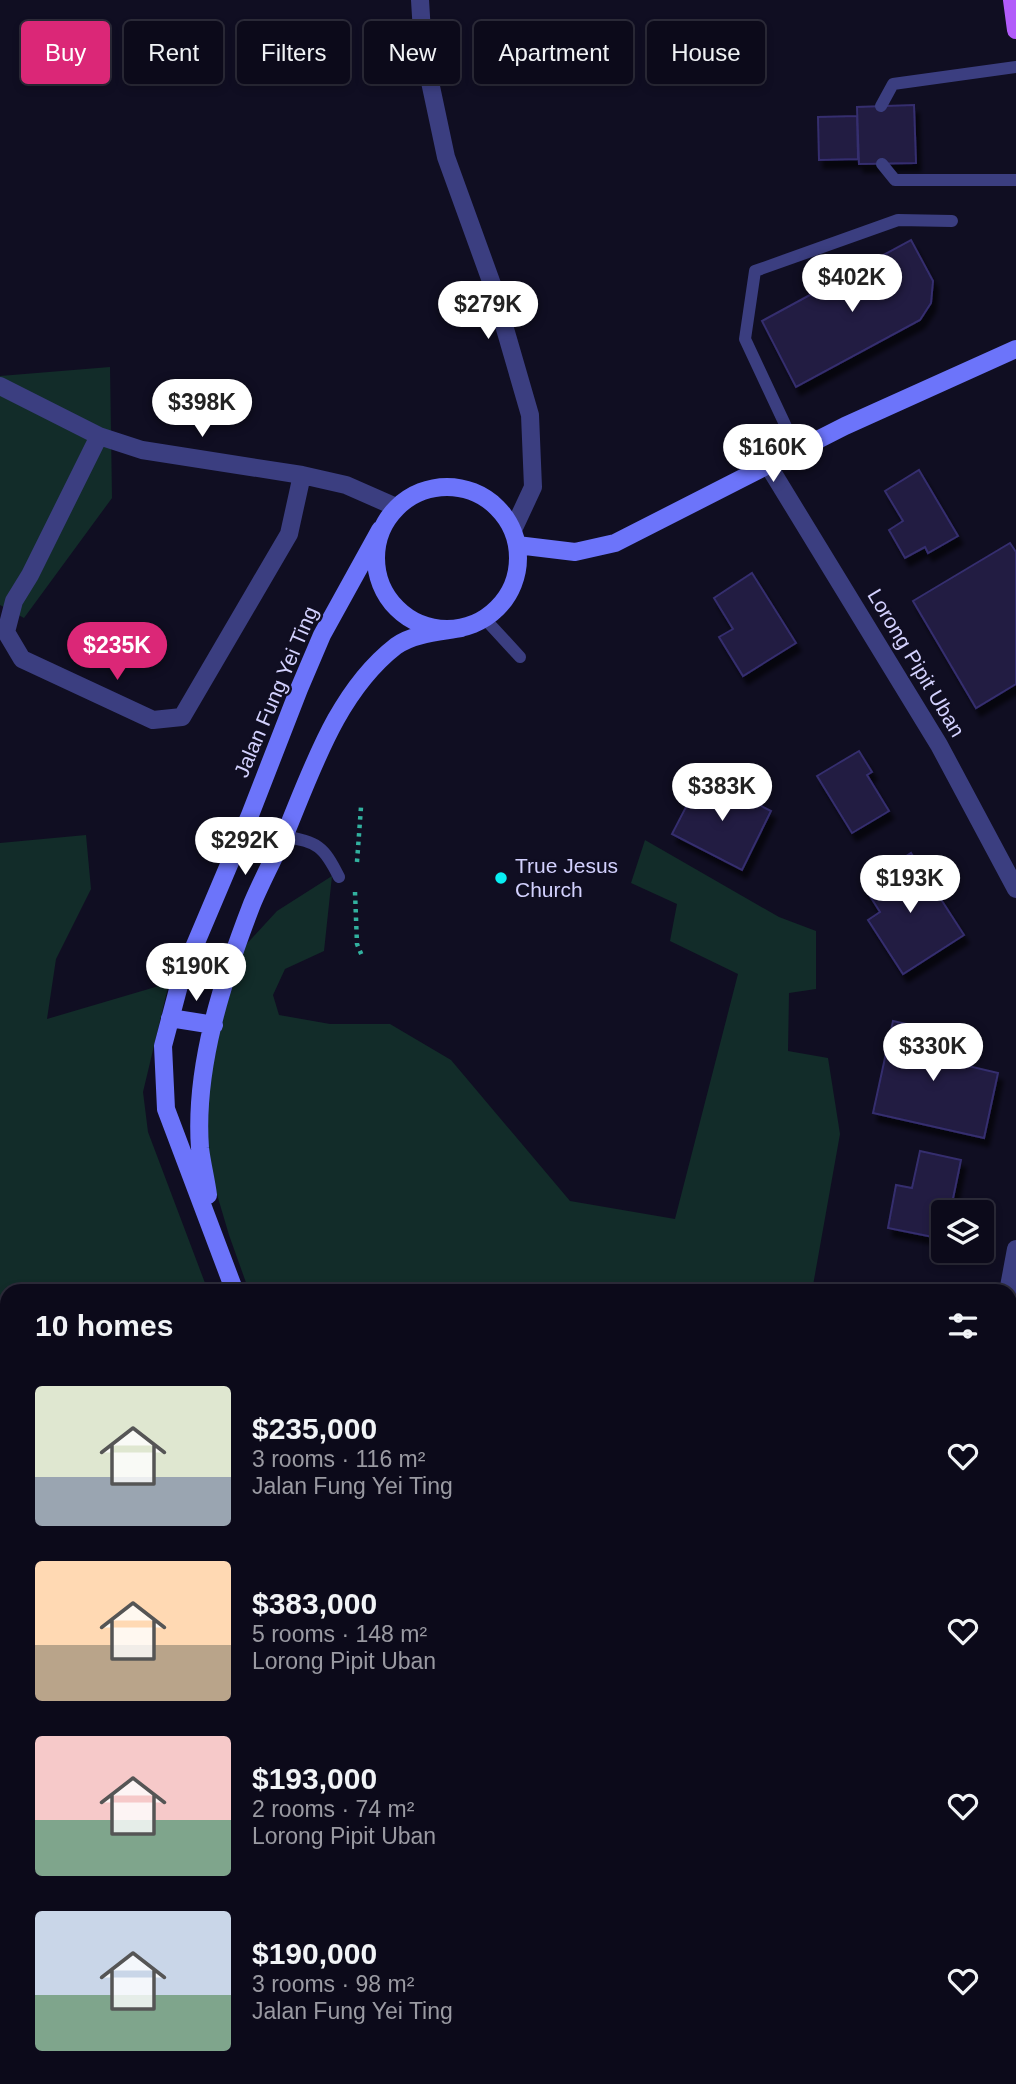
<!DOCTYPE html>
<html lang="en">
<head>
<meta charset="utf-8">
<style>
	body { margin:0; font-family:Helvetica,sans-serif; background:#1a1827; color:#f1f3f6; height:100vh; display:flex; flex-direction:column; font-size:26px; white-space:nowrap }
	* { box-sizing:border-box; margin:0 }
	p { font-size:23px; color:#9a9aa2 }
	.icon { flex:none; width:38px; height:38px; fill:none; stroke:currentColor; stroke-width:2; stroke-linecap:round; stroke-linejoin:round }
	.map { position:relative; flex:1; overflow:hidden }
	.sheet { position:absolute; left:0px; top:1284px; width:1017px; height:800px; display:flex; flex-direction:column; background:#0c0a1a; border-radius:21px 21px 0 0; box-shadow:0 4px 10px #0003,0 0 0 2px #2c2b39 }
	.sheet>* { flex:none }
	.top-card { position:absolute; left:21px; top:21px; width:975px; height:63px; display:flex; gap:14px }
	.controls { position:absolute; left:931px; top:1200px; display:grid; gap:14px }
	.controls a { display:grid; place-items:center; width:63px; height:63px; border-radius:7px; background:#0c0a1a; box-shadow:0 4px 10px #0003,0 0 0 2px #2c2b39; font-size:35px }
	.price { position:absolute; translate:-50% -60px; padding:0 16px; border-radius:24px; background:#fff; color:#222; font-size:23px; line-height:46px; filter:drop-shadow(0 2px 4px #0008) }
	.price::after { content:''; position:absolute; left:50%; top:42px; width:21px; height:16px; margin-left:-10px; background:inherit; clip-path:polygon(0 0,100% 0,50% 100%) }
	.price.current { background:#db2777; color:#fff }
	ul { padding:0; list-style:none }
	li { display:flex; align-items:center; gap:21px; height:175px; padding:0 35px }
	li span { display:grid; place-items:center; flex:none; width:196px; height:140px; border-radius:7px; color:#555 }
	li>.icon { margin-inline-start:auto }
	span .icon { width:84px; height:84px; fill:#fffc; stroke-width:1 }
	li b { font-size:30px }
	h2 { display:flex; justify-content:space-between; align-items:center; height:84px; padding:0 35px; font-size:30px }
	.tag { padding:0 24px; border-radius:7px; background:#0c0a1a; box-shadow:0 4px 10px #0003,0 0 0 2px #2c2b39; font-size:24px; line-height:63px }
	.tag.current { background:#db2777; color:#fff }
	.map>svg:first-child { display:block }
	.green { fill:#122c29 }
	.building { fill:#201b43; stroke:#352e6e; stroke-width:2; filter:url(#shadow) }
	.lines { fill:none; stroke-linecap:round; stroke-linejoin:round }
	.path { stroke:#32b19f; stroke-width:4.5; stroke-dasharray:3.5 5; stroke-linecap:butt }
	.lane { stroke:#3b3e80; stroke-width:12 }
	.street { stroke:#3b3e80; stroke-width:18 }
	.secondary { stroke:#6c74fa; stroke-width:18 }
	.primary { stroke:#b25cfa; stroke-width:18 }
	.poi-dot { fill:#08eff3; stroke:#100e22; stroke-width:2.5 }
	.labels { text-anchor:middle; stroke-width:5; stroke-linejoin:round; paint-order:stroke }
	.street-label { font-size:21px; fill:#d3d1fe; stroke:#100e22 }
	.poi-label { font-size:21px; fill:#d3d1fe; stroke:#100e22; text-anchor:start }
</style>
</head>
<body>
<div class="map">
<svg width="1016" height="2084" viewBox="0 0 1016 2084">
	<defs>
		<filter id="shadow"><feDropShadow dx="4.5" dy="8" stdDeviation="2" flood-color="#0009"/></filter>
	</defs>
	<rect width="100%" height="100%" fill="#100e22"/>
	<path class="green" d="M110,367L112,498L24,618L0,605V376Z
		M86,835L91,889L56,959L47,1019L169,983L143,1092L148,1132L208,1291L7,1292V1660H0V843Z
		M645,840L779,917L816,931V989L789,993L788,1051L828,1058L840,1134L812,1291H249L229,1235L200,1137L197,1104L242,949L277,911L332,876L324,951L285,969L273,995L279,1015L330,1024H390L451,1060L570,1201L675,1219L738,974L670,941L677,904L631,883Z
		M0,1710H7V1799L0,1797Z
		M0,1857L7,1859V2077H180L186,2084H0Z
		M518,2077H973L974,2084H482Z"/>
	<path class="building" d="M914,105L916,163L859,164L857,107Z
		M857,116L858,159L819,160L818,117Z
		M911,240L933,281L931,303L920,320L796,387L762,321Z
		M919,470L958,536L928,553L925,547L905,558L889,530L903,521L885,491Z
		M1010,543L1016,552V684L976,708L913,601Z
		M752,573L796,643L743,676L719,637L733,629L714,598Z
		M859,751L872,772L867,775L889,811L852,833L817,776Z
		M702,776L771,811L742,870L672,834Z
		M911,853L964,935L903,974L868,920L880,912L863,885Z
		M893,1021L955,1035L952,1047L967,1051L964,1065L998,1073L984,1138L873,1113Z
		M920,1151L961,1160L950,1213H943V1239L888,1228L896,1185L912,1188Z"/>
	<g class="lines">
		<path class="path" d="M357,862L361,807
			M355,892L357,944L362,956"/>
		<path class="lane" d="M881,106L893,84L1016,67
			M882,164L895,180H1016
			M797,450L745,339L755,271L898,220L952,221
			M485,619L520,657
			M284,836C318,843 323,845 339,877
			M430,2084L433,2077"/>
		<path class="street" d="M420,0L423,49L446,157L492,284L530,415L533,487L513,530
			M0,386L99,436L142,450L302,475L346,485L396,507
			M99,436L30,575L14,601L6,632L22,659L153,720L182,717L289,534L302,475
			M768,465L939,745L1016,889
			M1008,1292L1016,1249
			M0,1834L7,1835
			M1010,1895L1016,1882
			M206,2077L214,2084"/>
		<path class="secondary" d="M376 558a71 71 0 1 1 142 0a71 71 0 1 1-142 0Z
			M517,545L575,552L615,543L845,426L1016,349
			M170,1018L214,1025
			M208,1195C206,1180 202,1164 200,1148C194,1067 223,979 252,904C262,880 275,856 286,832C313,767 338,691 396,646C414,633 441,632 462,628
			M235,1292L166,1109L163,1046L181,978L250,815L299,689L322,635L380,530
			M0,1684H7"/>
		<path class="primary" d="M1012,0L1016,30"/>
	</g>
	<circle class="poi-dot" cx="501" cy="878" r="7"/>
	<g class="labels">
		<g class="street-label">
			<text transform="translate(916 663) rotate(59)" y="7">Lorong Pipit Uban</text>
			<text transform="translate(276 692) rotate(-67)" y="7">Jalan Fung Yei Ting</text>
		</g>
		<g class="poi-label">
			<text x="515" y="873">True Jesus<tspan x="515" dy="24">Church</tspan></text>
		</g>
	</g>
</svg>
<div class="controls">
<a><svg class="icon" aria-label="layers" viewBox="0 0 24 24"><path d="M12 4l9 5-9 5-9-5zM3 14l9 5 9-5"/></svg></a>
</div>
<b class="price" style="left:852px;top:314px">$402K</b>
<b class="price" style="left:488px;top:341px">$279K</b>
<b class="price" style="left:202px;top:439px">$398K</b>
<b class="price" style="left:773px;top:484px">$160K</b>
<b class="price current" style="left:117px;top:682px">$235K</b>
<b class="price" style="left:722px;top:823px">$383K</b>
<b class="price" style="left:245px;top:877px">$292K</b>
<b class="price" style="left:910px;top:915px">$193K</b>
<b class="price" style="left:196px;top:1003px">$190K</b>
<b class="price" style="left:933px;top:1083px">$330K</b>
<div class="top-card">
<a class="tag current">Buy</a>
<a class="tag">Rent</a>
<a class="tag">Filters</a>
<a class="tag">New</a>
<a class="tag">Apartment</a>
<a class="tag">House</a>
</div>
<section class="sheet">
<h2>10 homes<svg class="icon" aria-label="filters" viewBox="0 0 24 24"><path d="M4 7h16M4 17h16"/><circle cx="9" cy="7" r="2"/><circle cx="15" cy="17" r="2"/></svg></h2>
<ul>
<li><span style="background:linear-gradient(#dfe7d0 65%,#9aa5b1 0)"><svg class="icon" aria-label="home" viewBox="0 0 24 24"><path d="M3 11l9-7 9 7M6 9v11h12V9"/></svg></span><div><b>$235,000</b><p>3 rooms · 116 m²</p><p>Jalan Fung Yei Ting</p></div><svg class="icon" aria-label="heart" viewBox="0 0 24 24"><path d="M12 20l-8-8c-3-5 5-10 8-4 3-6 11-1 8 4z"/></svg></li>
<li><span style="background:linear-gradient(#ffd9b3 60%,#b9a48a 0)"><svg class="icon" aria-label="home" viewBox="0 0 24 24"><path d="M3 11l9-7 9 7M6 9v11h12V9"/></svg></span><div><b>$383,000</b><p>5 rooms · 148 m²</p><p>Lorong Pipit Uban</p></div><svg class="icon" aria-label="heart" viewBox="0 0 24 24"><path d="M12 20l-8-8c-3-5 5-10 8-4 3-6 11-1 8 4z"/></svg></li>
<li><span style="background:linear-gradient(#f6c9c9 60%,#7fa58c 0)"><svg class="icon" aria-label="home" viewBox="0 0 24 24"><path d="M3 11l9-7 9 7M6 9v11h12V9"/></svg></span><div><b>$193,000</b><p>2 rooms · 74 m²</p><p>Lorong Pipit Uban</p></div><svg class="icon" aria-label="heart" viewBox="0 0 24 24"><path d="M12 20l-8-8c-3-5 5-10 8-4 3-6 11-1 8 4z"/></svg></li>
<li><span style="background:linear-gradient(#c9d6e8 60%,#7fa58c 0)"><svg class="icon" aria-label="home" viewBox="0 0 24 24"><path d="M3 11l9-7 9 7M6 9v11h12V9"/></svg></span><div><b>$190,000</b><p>3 rooms · 98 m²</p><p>Jalan Fung Yei Ting</p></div><svg class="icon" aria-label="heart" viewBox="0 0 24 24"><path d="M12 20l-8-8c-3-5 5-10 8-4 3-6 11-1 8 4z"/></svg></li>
</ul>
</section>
</div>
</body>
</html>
